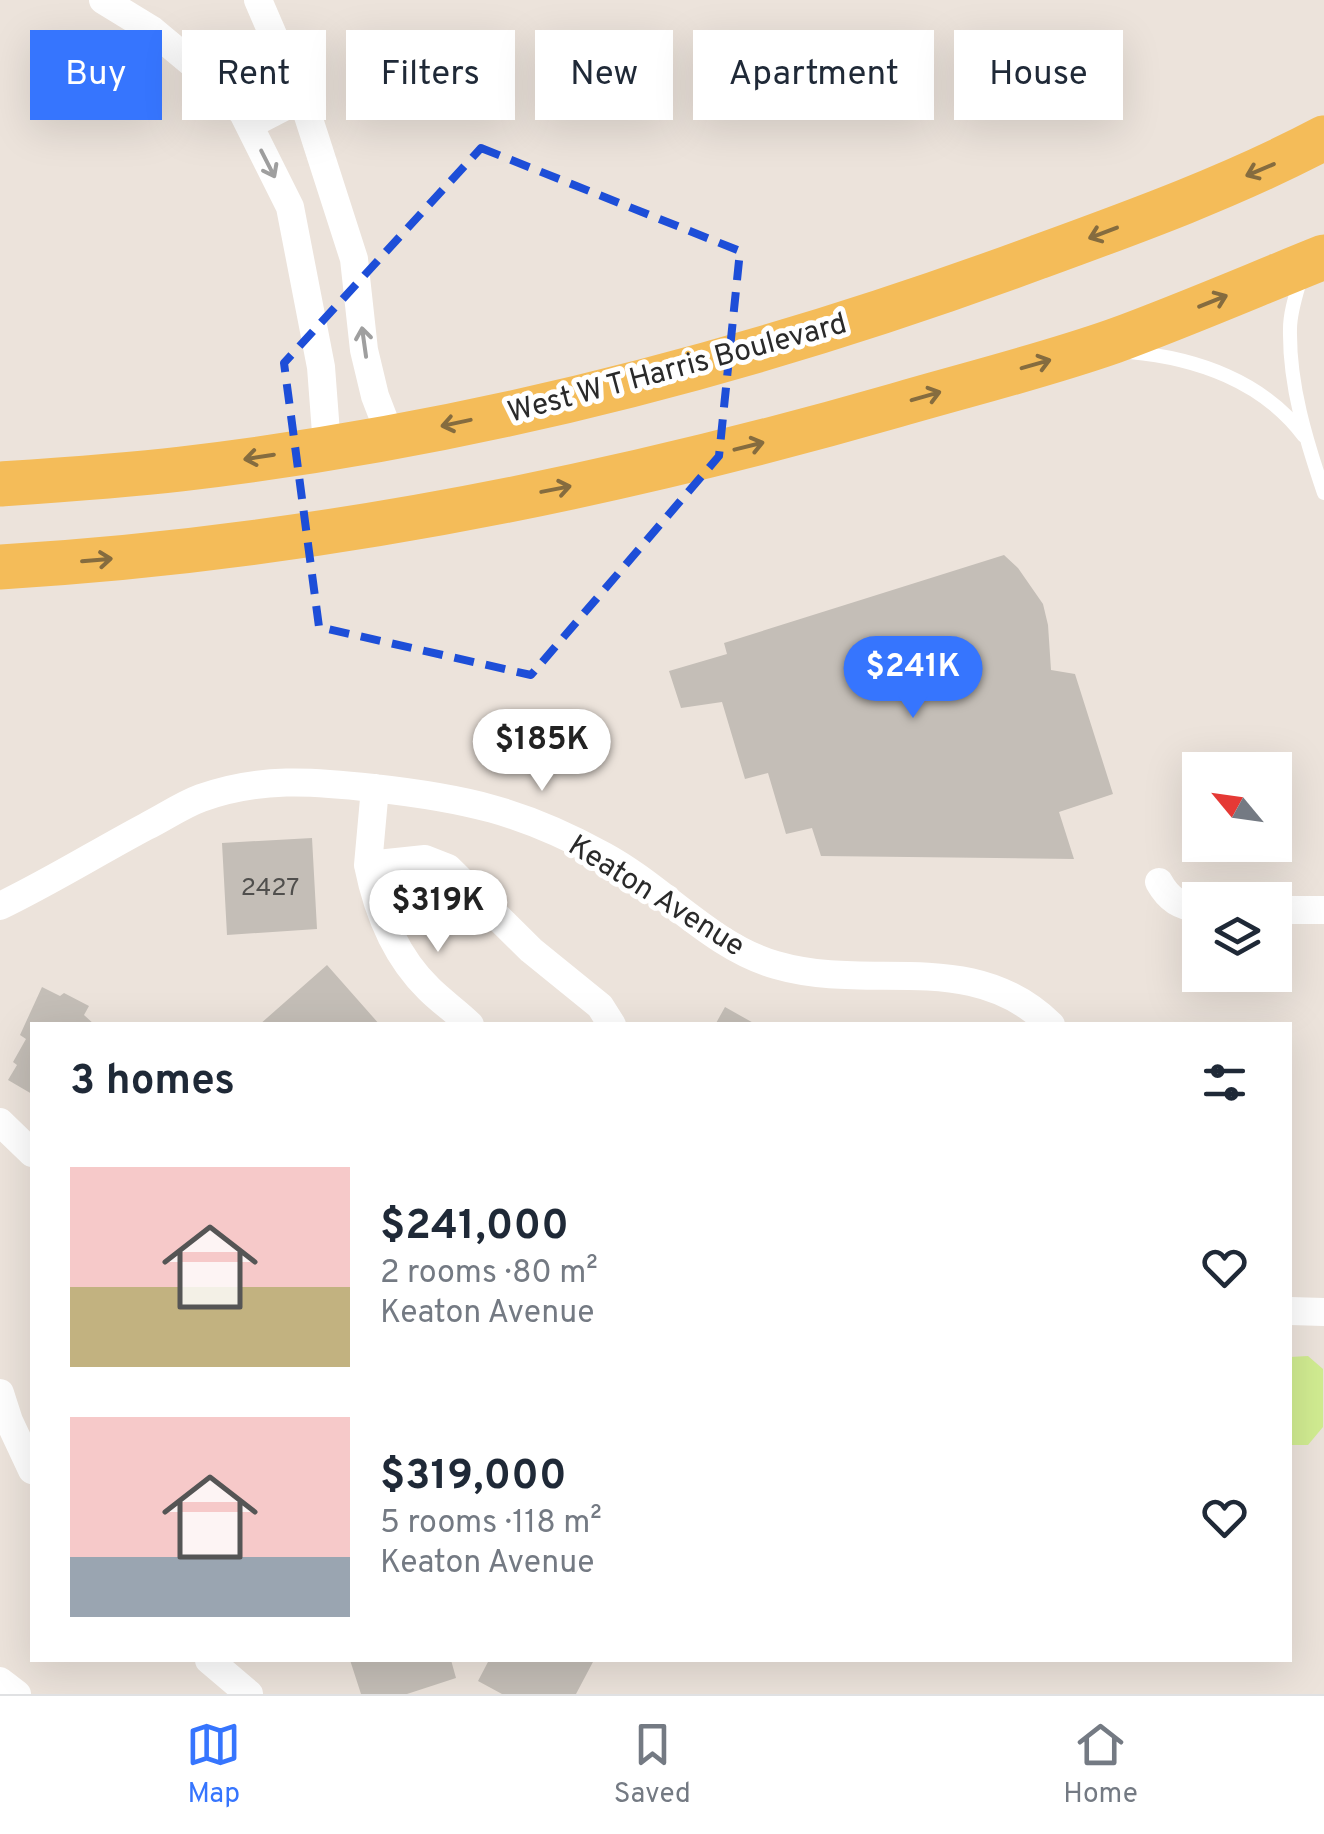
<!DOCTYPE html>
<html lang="en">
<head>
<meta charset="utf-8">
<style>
	body { margin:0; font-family:Overpass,sans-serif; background:#f2f2f3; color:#1f2937; height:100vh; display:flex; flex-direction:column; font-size:38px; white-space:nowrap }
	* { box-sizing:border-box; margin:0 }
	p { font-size:32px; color:#747a83 }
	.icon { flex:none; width:55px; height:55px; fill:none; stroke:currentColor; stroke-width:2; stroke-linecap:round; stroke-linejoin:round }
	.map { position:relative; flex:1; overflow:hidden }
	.details { position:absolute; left:30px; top:1022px; width:1262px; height:640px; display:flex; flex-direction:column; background:#fff; border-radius:0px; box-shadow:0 10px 40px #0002 }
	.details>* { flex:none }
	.top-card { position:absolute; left:30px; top:30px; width:1265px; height:90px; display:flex; gap:20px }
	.needle { width:65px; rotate:299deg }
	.controls { position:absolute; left:1182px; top:752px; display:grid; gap:20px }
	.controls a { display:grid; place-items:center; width:110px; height:110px; border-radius:0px; background:#fff; box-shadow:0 10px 40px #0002; font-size:50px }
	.price { position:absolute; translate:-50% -85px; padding:0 22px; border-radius:35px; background:#fff; color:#222; font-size:32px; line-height:65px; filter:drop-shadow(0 2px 5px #0008) }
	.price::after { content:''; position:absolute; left:50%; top:60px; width:30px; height:22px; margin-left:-15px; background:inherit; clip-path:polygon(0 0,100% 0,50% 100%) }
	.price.active { background:#3675fe; color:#fff }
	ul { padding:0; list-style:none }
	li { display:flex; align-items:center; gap:30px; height:250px; padding:0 40px }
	li span { display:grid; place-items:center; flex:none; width:280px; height:200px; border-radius:0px; color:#555 }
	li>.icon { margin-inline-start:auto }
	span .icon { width:120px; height:120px; fill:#fffc; stroke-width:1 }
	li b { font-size:42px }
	h2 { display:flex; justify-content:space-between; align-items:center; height:120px; padding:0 40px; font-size:42px }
	.pill { padding:0 35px; border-radius:0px; background:#fff; box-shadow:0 10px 40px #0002; font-size:35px; line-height:90px }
	.pill.active { background:#3675fe; color:#fff }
	.menu { display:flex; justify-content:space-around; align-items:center; height:140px; border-top:2px solid #e0e1e3; background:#fff; font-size:28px; color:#747a83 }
	.menu a { display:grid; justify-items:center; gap:5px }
	.menu .active { color:#3675fe }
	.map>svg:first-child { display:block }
	.pitch { fill:#d1ec91 }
	.building { fill:#c4beb7 }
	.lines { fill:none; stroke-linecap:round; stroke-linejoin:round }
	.service { stroke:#fff; stroke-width:14 }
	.minor { stroke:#fff; stroke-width:28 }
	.primary { stroke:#f4bc59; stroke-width:45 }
	.oneway { stroke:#9f9f9f }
	.oneway2 { stroke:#856c3f }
	.marked { fill:none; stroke:#1d4ed8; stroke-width:8; stroke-dasharray:20 12; stroke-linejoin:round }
	.labels { text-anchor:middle; stroke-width:10; stroke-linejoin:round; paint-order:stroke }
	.number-label { font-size:25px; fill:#504f4d }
	.street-label { font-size:30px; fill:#2a2a2a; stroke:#fff }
</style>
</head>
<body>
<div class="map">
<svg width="1324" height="1694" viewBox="0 0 1324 1694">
	<rect width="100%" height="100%" fill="#ece3db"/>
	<path class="pitch" d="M1308,1356L1323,1369V1427L1308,1445H1290V1357Z"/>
	<path class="building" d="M1004,555L1018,568L1043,604L1048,625L1051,670L1075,674L1113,794L1059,812L1074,859L821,856L812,828L786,834L768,773L745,779L722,702L681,708L669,671L727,654L724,643Z
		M312,838L317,929L227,935L222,843Z
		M327,965L380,1025H259Z
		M42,987L60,996L64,993L89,1006L84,1015L95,1025H32V1094L8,1080L17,1065L13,1062L26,1039L20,1035Z
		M725,1007L757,1025H715Z
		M350,1660H451L456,1678L407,1694H361Z
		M489,1660H594L576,1694H502L478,1681Z"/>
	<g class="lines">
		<path class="service" d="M1302,274C1297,292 1290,311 1290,329C1289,385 1306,440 1324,493
			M1130,352C1196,358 1263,381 1304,436"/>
		<path class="minor" d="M103,0L152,30L206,75L243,113L290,207L321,367L327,446
			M258,0L308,116L354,259L364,350L375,396L390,435
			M249,125L299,99
			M368,865L375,788
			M1159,882C1169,900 1180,906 1200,909
			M0,906C50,882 98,852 147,826C165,817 182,805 201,798C259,777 313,781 373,788C464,798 523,811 604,856C663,888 712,947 776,965C872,993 971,947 1051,1025
			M1275,910H1324
			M470,1025C457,1012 442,1002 429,989C395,956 377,910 368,865L425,859L448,868L531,950L600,1006L612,1025
			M0,1122L32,1153
			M1290,1311L1324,1312
			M0,1393L9,1421L32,1470
			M209,1660L249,1694
			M0,1681L17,1694"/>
		<path class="primary" d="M0,484C60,480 121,476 181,469C473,435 763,359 1038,257C1134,222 1233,186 1324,138
			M0,567C303,549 605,489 897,405C969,384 1043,366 1114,341C1185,315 1254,285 1324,257"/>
	</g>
	<defs><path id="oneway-shaft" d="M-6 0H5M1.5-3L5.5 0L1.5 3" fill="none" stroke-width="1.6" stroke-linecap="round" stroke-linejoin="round" transform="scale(2.5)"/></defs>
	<g class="oneway">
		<use href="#oneway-shaft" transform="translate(268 164) rotate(63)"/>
		<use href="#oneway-shaft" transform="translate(364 342) rotate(-98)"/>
	</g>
	<g class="oneway2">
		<use href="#oneway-shaft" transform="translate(1260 170) rotate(157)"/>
		<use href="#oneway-shaft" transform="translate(1103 233) rotate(159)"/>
		<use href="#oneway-shaft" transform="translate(1213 301) rotate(-22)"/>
		<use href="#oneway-shaft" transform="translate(1036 364) rotate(-16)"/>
		<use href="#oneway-shaft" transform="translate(926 396) rotate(-16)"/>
		<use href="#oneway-shaft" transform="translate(456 423) rotate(168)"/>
		<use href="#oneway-shaft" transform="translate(749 446) rotate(-14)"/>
		<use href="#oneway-shaft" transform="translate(259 457) rotate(171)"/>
		<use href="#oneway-shaft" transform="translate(556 489) rotate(-11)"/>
		<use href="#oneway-shaft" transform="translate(97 560) rotate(-5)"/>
	</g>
	<path class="marked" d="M481,148L740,251L719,456L531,675L319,627L284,363Z"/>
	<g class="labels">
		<g class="number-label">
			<text x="270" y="895">2427</text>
		</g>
		<g class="street-label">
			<text transform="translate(677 367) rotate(-15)" y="10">West W T Harris Boulevard</text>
			<text transform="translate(657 895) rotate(32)" y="10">Keaton Avenue</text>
		</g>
	</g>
</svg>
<div class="controls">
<a><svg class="needle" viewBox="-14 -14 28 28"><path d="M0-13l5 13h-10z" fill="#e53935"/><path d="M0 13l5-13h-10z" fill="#747a83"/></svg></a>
<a><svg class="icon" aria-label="layers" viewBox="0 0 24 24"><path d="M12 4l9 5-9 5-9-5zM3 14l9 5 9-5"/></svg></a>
</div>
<b class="price active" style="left:913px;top:721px">$241K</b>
<b class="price" style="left:542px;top:794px">$185K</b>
<b class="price" style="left:438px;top:955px">$319K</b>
<div class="top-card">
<a class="pill active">Buy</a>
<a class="pill">Rent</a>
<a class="pill">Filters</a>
<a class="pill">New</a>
<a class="pill">Apartment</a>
<a class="pill">House</a>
</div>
<section class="details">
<h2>3 homes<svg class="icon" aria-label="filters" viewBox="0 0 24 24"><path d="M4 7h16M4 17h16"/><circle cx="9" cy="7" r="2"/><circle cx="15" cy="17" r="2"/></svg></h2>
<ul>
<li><span style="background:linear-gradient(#f6c9c9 60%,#c2b280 0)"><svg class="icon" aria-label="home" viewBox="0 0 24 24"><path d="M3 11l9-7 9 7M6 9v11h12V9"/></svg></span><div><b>$241,000</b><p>2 rooms · 80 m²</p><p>Keaton Avenue</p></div><svg class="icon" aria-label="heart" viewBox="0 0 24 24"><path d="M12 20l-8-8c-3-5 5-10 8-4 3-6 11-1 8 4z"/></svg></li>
<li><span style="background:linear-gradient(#f6c9c9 70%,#9aa5b1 0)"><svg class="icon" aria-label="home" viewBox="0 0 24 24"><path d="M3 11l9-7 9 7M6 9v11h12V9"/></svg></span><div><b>$319,000</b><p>5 rooms · 118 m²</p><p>Keaton Avenue</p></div><svg class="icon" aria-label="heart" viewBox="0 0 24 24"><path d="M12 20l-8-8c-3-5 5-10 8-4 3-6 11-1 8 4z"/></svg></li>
</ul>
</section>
</div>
<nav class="menu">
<a class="active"><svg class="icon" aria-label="map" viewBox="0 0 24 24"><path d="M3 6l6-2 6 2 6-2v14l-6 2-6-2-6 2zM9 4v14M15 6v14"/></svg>Map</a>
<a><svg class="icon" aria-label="saved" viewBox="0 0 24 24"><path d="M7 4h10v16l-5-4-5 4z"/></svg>Saved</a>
<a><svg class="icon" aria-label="home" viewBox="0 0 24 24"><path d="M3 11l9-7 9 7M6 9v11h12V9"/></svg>Home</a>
</nav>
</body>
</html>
